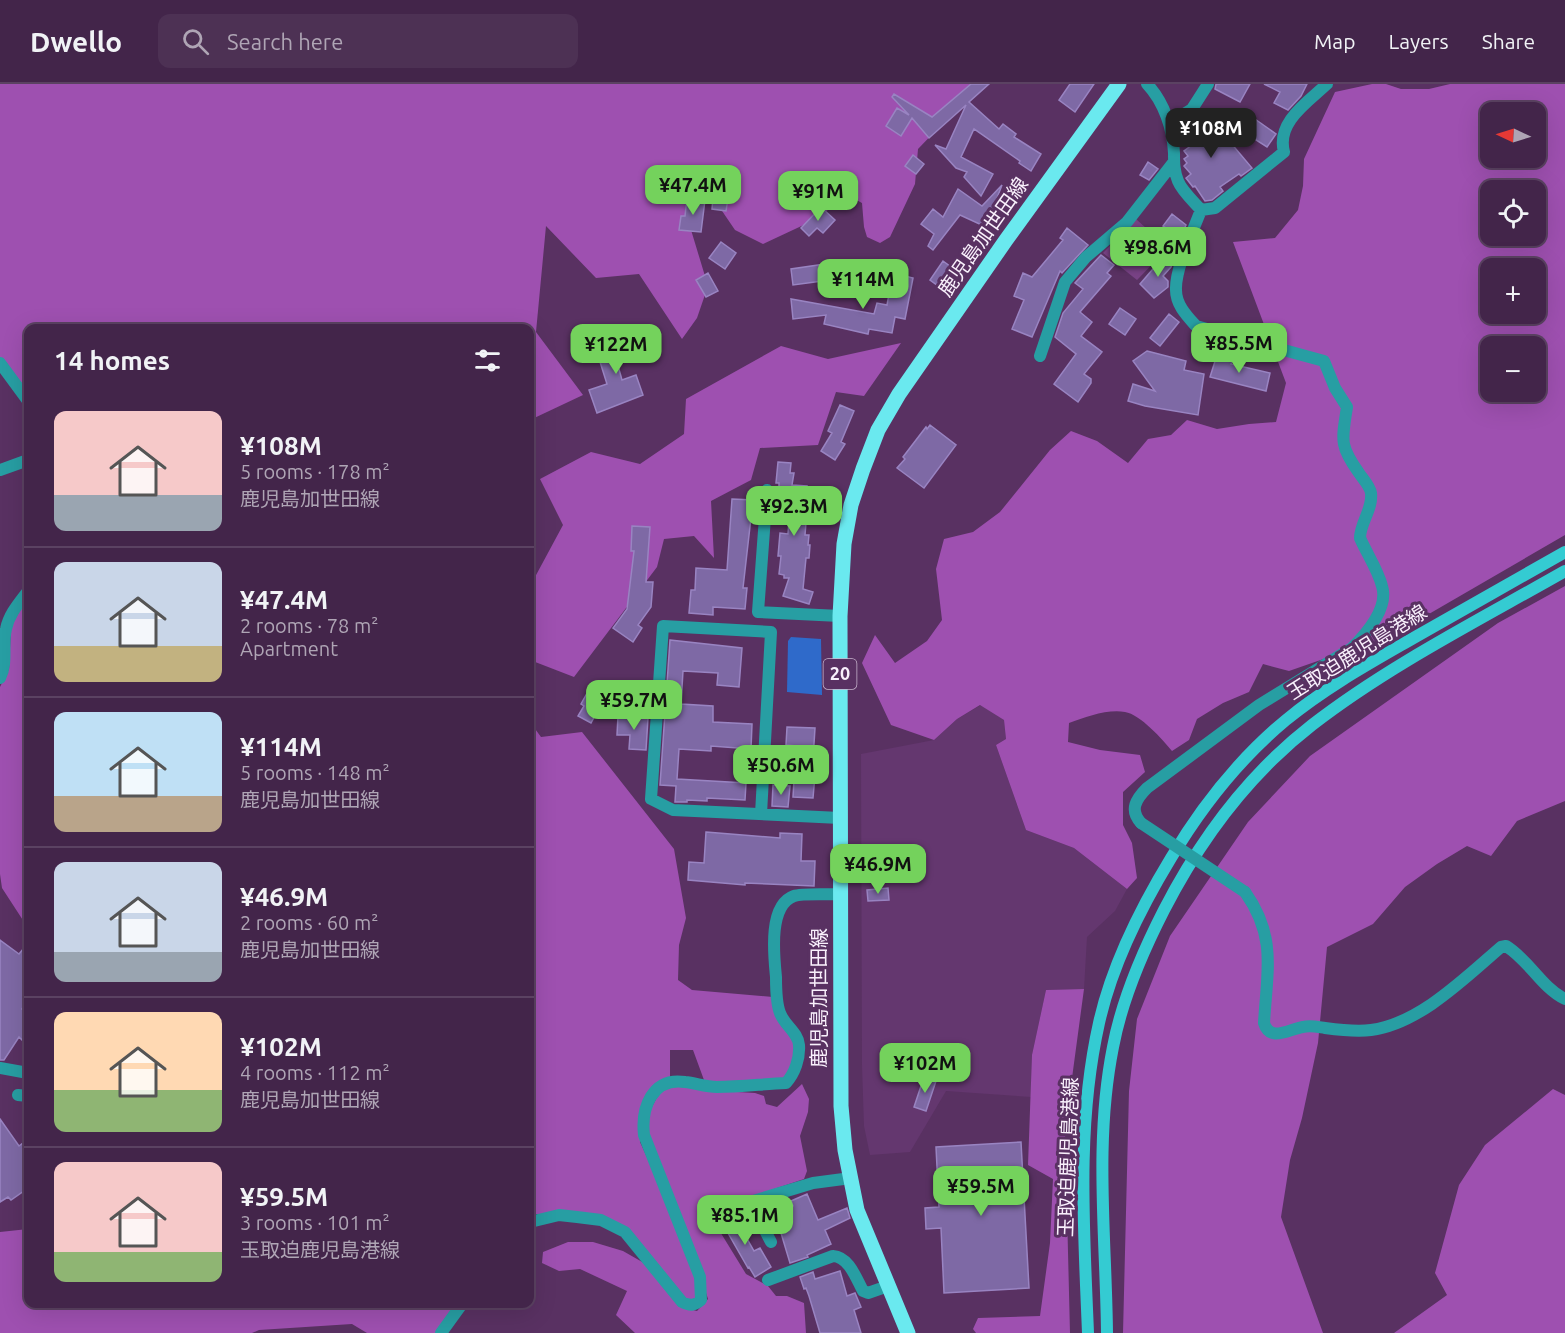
<!DOCTYPE html>
<html lang="en">
<head>
<meta charset="utf-8">
<style>
	body { margin:0; font-family:Ubuntu,"Noto Sans JP",sans-serif; background:#4d3154; color:#f1f3f6; height:100vh; display:flex; flex-direction:column; font-size:22px; white-space:nowrap }
	* { box-sizing:border-box; margin:0 }
	p { font-size:20px; color:#afa5b5 }
	.icon { flex:none; width:33px; height:33px; fill:none; stroke:currentColor; stroke-width:2; stroke-linecap:round; stroke-linejoin:round }
	.map { position:relative; flex:1; overflow:hidden }
	.drawer { position:absolute; left:24px; top:240px; width:510px; height:984px; display:flex; flex-direction:column; background:#43254a; border-radius:12px; box-shadow:0 6px 24px #0002,0 0 0 2px #5b4262 }
	.drawer>* { flex:none }
	.needle { width:39px; rotate:274deg }
	.controls { position:absolute; left:1480px; top:18px; display:grid; gap:12px }
	.controls a { display:grid; place-items:center; width:66px; height:66px; border-radius:12px; background:#43254a; box-shadow:0 6px 24px #0002,0 0 0 2px #5b4262; font-size:30px }
	.price { position:absolute; translate:-50% -51px; padding:0 14px; border-radius:12px; background:#74d25c; color:#111; font-size:20px; line-height:39px; filter:drop-shadow(0 2px 3px #0008) }
	.price::after { content:''; position:absolute; left:50%; top:36px; width:18px; height:14px; margin-left:-9px; background:inherit; clip-path:polygon(0 0,100% 0,50% 100%) }
	.price.selected { background:#222; color:#fff }
	ul { padding:0; list-style:none }
	li { display:flex; align-items:center; gap:18px; height:150px; padding:0 30px }
	li+li { border-top:2px solid #5b4262 }
	li span { display:grid; place-items:center; flex:none; width:168px; height:120px; border-radius:12px; color:#555 }
	li>.icon { margin-inline-start:auto }
	span .icon { width:72px; height:72px; fill:#fffc; stroke-width:1 }
	li b { font-size:26px }
	h2 { display:flex; justify-content:space-between; align-items:center; height:72px; padding:0 30px; font-size:26px }
	header { display:flex; align-items:center; gap:36px; box-sizing:border-box; height:84px; padding:0 30px; background:#43254a; border-bottom:2px solid #5b4262 }
	header strong { font-size:28px }
	nav { display:flex; gap:33px; margin-inline-start:auto; font-size:21px }
	.search { width:420px; height:54px; background:#4d3154; display:flex; align-items:center; gap:15px; box-sizing:border-box; padding:0 21px; border-radius:12px; color:#afa5b5; font-size:22px }
	.map>svg:first-child { display:block }
	.built { fill:#64376f }
	.green { fill:#784285 }
	.forest { fill:#9e50b0; fill-rule:evenodd }
	.water { fill:#2f6aca }
	.building { fill:#7e69a5; stroke:#9984c2; stroke-width:1.5 }
	.lines { fill:none; stroke-linecap:round; stroke-linejoin:round }
	.street { stroke:#279ea3; stroke-width:12 }
	.secondary { stroke:#34cbd2; stroke-width:12 }
	.primary { stroke:#6ae9ef; stroke-width:15 }
	.street-bridge { stroke:#279ea3; stroke-width:12 }
	.labels { text-anchor:middle; stroke-width:6; stroke-linejoin:round; paint-order:stroke }
	.shield { fill:#593162; stroke:#c9b7ce; stroke-width:1.5 }
	.shield-label { font-size:18px; font-weight:bold; fill:#f9f0fc }
	.street-label { font-size:20px; fill:#f9f0fc; stroke:#593162 }
</style>
</head>
<body>
<header>
<strong>Dwello</strong>
<div class="search"><svg class="icon" aria-label="search" viewBox="0 0 24 24"><circle cx="10" cy="10" r="6"/><path d="M15 15l6 6"/></svg>Search here</div>
<nav><a>Map</a><a>Layers</a><a>Share</a></nav>
</header>
<div class="map">
<svg width="1565" height="1249" viewBox="0 0 1565 1249">
	<rect width="100%" height="100%" fill="#593162"/>
	<path class="built" d="M981,621L1004,636L1006,655L996,661L1026,746L1074,764L1127,805L1115,827L1087,853L1084,905L1046,906L1032,971L1031,1013L946,1007L910,1068L870,1071L864,1042L862,981L861,670L934,656L957,635Z"/>
	<path class="green" d="M1136,135L1168,164L1137,196L1103,169Z"/>
	<path class="forest" d="M0,0H974L943,39L918,65L915,100L890,153L880,159L867,153L864,143L862,119L849,112L810,138L763,160L735,146L701,96L685,126L708,202L697,234L682,255L639,190L596,194L546,142L536,248L583,311L530,336V244H28V309L0,274Z
		M1372,0H1386L1401,5H1429L1450,0H1565V451L1422,534L1378,556L1289,587L1263,580L1249,608L1223,619L1197,635L1189,656L1172,667C1163,656 1140,630 1125,628C1107,625 1086,633 1069,639L1068,658L1100,666L1140,671L1145,688L1123,708V741L1132,759L1137,794L1127,805L1074,764L1026,746L996,661L1006,655L1004,636L980,621L957,635L934,656L891,641L862,579L875,551L895,579L927,557L942,536L936,485L944,455L973,448L1000,428L1050,366L1071,347L1097,357L1128,379L1148,355L1171,351L1187,336L1217,345L1249,340L1276,338L1286,299L1233,158L1275,154L1298,126L1303,102L1304,75L1335,8ZM1491,28H1536V74H1491ZM1491,106H1536V152H1491ZM1491,184H1536V230H1491ZM1491,262H1536V308H1491Z
		M901,259L864,312L836,308L818,361L760,364L751,396L711,417L714,474L694,452L664,455L657,483L574,593L530,576V497L535,493L563,441L540,395L591,368L640,380L684,350L686,315L781,262L828,275Z
		M1565,502V717L1517,737L1491,772L1467,762L1437,780L1405,803L1373,840L1327,863L1318,959L1302,1034L1290,1076L1281,1133L1323,1249H1123L1129,1007L1137,935L1170,852L1248,738L1310,672L1498,539Z
		M28,514V844L2,804L0,790V603L9,585L11,543L19,526Z
		M530,638L541,653L582,648L674,765L686,834L679,861L678,896L692,906L773,913C787,941 808,967 782,996L711,999L704,996L693,966H670V994L640,1027V1058L675,1135L695,1195L696,1213L691,1217L685,1216L627,1146L540,1130H530Z
		M1084,905L1065,1046L1070,1249H976L973,1245L978,1234L1040,1232L1050,1159L1053,1095L1028,1081L1032,971L1046,906Z
		M802,1000L809,1015L808,1028L800,1052L807,1087L804,1095L738,1117L711,1133L746,1190L768,1202L776,1212H787L804,1219L806,1249H635L616,1231L627,1207L580,1185L559,1187L542,1179L543,1168L568,1158H593L623,1167L644,1179L685,1224L697,1227L708,1215L686,1146L647,1046V1032L661,1006L679,1002L702,1006L755,1009L764,1012L766,1020L777,1023Z
		M1553,1005L1565,1011V1249H1394L1447,1211L1435,1189L1459,1101L1485,1061Z
		M28,1145V1220H456L437,1249H367L352,1240L259,1246L252,1249H0V1148Z"/>
	<path class="water" d="M791,553L821,555L822,611L787,608L788,557Z"/>
	<path class="building" d="M971,0H989L969,18L999,45L1003,40L1016,50L1014,53L1041,70L1031,87L1019,79L1020,77L974,45L961,73L993,90L981,112L964,93L967,88L956,84L935,61L946,65L966,21L929,54L912,34L901,52L886,42L897,24L909,31L892,13L894,10L932,33Z
		M1070,0H1094L1075,28L1059,16Z
		M1216,0H1250L1240,18L1215,5Z
		M1264,0H1307L1301,12L1288,26L1274,19L1280,8Z
		M1200,28L1217,49L1220,46L1252,84L1241,92L1239,90L1220,103L1223,107L1212,116L1205,117L1195,102L1193,103L1186,94L1191,90L1184,82L1187,79L1184,75L1188,72L1184,67L1196,58L1184,44L1186,38Z
		M1245,28L1276,50L1267,63L1231,40Z
		M913,71L924,80L916,90L905,82Z
		M1148,78L1158,85L1149,96L1140,91Z
		M1002,101L986,143L960,131L933,166L928,162L934,150L921,140L933,125L943,133L958,105L982,122Z
		M713,113L728,115L726,127L712,125Z
		M687,114L705,116L701,148L679,146L681,132H685Z
		M821,123L835,136L823,149L817,144L809,152L801,144Z
		M1172,130L1186,141L1176,163L1161,151L1166,144L1163,142Z
		M1067,144L1088,161L1062,189L1060,187L1032,253L1012,245L1024,216L1014,212L1023,189L1032,193L1063,156L1060,154Z
		M721,158L736,169L725,185L709,174Z
		M1101,171L1114,181L1107,189L1111,192L1080,228L1092,238L1081,252L1102,268L1084,290L1091,295V299L1078,318L1054,300L1076,270L1055,253L1063,229L1083,205L1075,199Z
		M1165,171L1173,178L1171,183L1163,192L1168,197V203L1154,214L1140,200Z
		M943,177L958,188L945,207L930,196Z
		M825,180H835L837,195L793,201L791,185Z
		M708,189L718,207L706,213L696,196Z
		M893,189L913,194L905,235L895,233L892,249L869,245L868,250L824,240L826,231L793,235L791,215L874,230L877,219L887,221Z
		M1120,224L1136,235L1125,251L1109,240Z
		M1169,230L1179,238L1160,262L1150,254Z
		M639,249L643,262L615,271L622,296L636,291L643,311L597,329L589,306L607,300L595,262Z
		M1147,267L1186,277L1184,286L1204,290L1198,331L1145,322L1128,317L1133,300L1155,307L1133,277Z
		M1217,271L1233,275L1231,280L1270,289L1266,307L1210,293Z
		M840,321L854,327L841,358L845,360L835,376L821,367L832,349L828,347Z
		M930,341L956,361L924,404L897,384L905,375L903,373L926,343L927,345Z
		M778,378L791,379L790,389H794L792,401L807,402L805,415H808L805,451H809L808,461H810L809,474H806L803,505L813,508L809,520L783,512L789,494H784V491L779,490L781,472H778L780,449L788,450L791,409L779,408V399H776Z
		M732,415L753,416L743,504H747L745,525L713,523V531L689,529L691,506H695L696,484L727,486Z
		M632,442L650,443L646,498H653L651,523L638,541L642,544L633,558L613,544L627,525L634,467H631Z
		M670,556L742,564L739,603L717,601L718,589L683,587L681,620L713,622V638L752,640L751,665L711,662V667L679,665L677,695L746,699L745,716L707,714V717L687,716V718H675L676,702L660,701Z
		M590,604L605,613L591,639L578,632L584,622L581,620Z
		M618,632L648,634L646,666L629,665L630,651H617Z
		M787,643L815,644L812,691H815L813,714L793,713L796,662L786,661Z
		M773,701L790,702L788,723L772,722Z
		M706,748L780,754V749L802,750L801,777H815L814,802L745,799V801L688,796L689,778L704,779Z
		M888,804L889,816L868,817L867,806Z
		M0,856L19,870L28,859V913L22,925L28,929V946L22,956L19,953L4,976H0Z
		M924,993L936,997L926,1027L914,1023Z
		M0,1035L19,1062L28,1055V1104L11,1116L8,1113L0,1118Z
		M1021,1058L1029,1204L944,1209L941,1144L926,1145L925,1124L939,1123L936,1063Z
		M807,1110L818,1136L847,1124L850,1134L825,1146L831,1160L807,1171L808,1173L790,1179L781,1149L772,1133L793,1122L791,1117Z
		M732,1128L754,1167L760,1164L771,1183L755,1193L749,1183L748,1184L720,1135Z
		M840,1187L847,1212L855,1209L861,1223L854,1226L861,1249H820L809,1212L806,1204L804,1205L800,1193L813,1188L815,1195Z"/>
	<g class="lines">
		<path class="street" d="M1172,53L1179,33L1192,25L1208,0
			M1201,126L1215,124L1284,68C1276,38 1308,18 1327,0
			M1040,272L1065,198L1086,173L1127,138L1173,79
			M0,279L28,317
			M0,386L28,376
			M767,406L758,528L840,532
			M0,594C8,578 2,562 6,545C9,530 19,519 28,507
			M761,730L771,548L663,542L651,715L673,726L840,734
			M1141,739C1129,726 1136,715 1147,704L1259,621L1352,564C1366,550 1389,524 1382,502C1378,486 1367,470 1360,454C1360,439 1373,425 1371,409C1370,402 1363,395 1359,389C1339,361 1342,356 1347,323L1335,304L1324,277L1196,242C1187,232 1176,221 1176,206C1175,185 1193,147 1201,126C1194,118 1182,107 1178,97C1174,87 1174,79 1174,69C1173,45 1164,18 1147,0
			M1245,808C1277,853 1267,887 1264,939C1270,959 1289,945 1303,943C1310,941 1318,943 1325,944C1340,946 1356,948 1371,946C1419,940 1465,894 1501,863L1506,862C1529,876 1541,903 1565,915
			M0,984L28,989
			M18,1011L28,1012
			M530,1138L559,1131L577,1133L601,1136L625,1148L682,1218C690,1222 694,1222 701,1216L700,1193L644,1051C641,1024 652,993 685,998C696,999 705,1003 717,1003C740,1003 763,1000 786,999C795,989 800,974 799,961C798,948 784,941 780,929C776,919 776,904 776,893C774,872 768,821 794,812C803,809 829,811 840,810
			M771,1158L750,1118L813,1099L851,1094
			M768,1196L833,1172C849,1173 856,1194 863,1207L868,1209L888,1202
			M441,1249L462,1220"/>
		<path class="secondary" d="M1088,1249C1084,1146 1076,1041 1099,939C1112,880 1140,825 1171,774C1202,722 1239,675 1286,636C1326,603 1372,578 1417,552C1466,524 1516,496 1565,468
			M1107,1249C1106,1153 1094,1058 1113,963C1122,915 1142,869 1164,826C1200,756 1249,690 1312,641C1388,582 1481,535 1565,487"/>
		<path class="primary" d="M908,1249L857,1126L845,1066L841,1022L840,532L844,460L851,421L863,385L878,346L899,310L1006,156L1119,0"/>
		<path class="street-bridge" d="M1141,739L1245,808"/>
	</g>
	<g class="labels">
		<rect class="shield" x="823.5" y="575" width="33" height="30" rx="4.5"/>
		<g class="shield-label">
			<text x="840" y="596">20</text>
		</g>
		<g class="street-label">
			<text transform="translate(983 153) rotate(-55)" y="7">鹿児島加世田線</text>
			<text transform="translate(1357 568) rotate(-32)" y="7">玉取迫鹿児島港線</text>
			<text transform="translate(819 914) rotate(-90)" y="7">鹿児島加世田線</text>
			<text transform="translate(1068 1073) rotate(-88)" y="7">玉取迫鹿児島港線</text>
		</g>
	</g>
</svg>
<div class="controls">
<a><svg class="needle" viewBox="-14 -14 28 28"><path d="M0-13l5 13h-10z" fill="#e53935"/><path d="M0 13l5-13h-10z" fill="#afa5b5"/></svg></a>
<a><svg class="icon" aria-label="locate" viewBox="0 0 24 24"><circle cx="12" cy="12" r="6"/><path d="M12 2v4M12 18v4M2 12h4M18 12h4"/></svg></a>
<a>+</a>
<a>−</a>
</div>
<b class="price selected" style="left:1211px;top:75px">¥108M</b>
<b class="price" style="left:693px;top:132px">¥47.4M</b>
<b class="price" style="left:818px;top:138px">¥91M</b>
<b class="price" style="left:1158px;top:194px">¥98.6M</b>
<b class="price" style="left:863px;top:226px">¥114M</b>
<b class="price" style="left:1239px;top:290px">¥85.5M</b>
<b class="price" style="left:616px;top:291px">¥122M</b>
<b class="price" style="left:794px;top:453px">¥92.3M</b>
<b class="price" style="left:634px;top:647px">¥59.7M</b>
<b class="price" style="left:781px;top:712px">¥50.6M</b>
<b class="price" style="left:878px;top:811px">¥46.9M</b>
<b class="price" style="left:925px;top:1010px">¥102M</b>
<b class="price" style="left:981px;top:1133px">¥59.5M</b>
<b class="price" style="left:745px;top:1162px">¥85.1M</b>
<section class="drawer">
<h2>14 homes<svg class="icon" aria-label="filters" viewBox="0 0 24 24"><path d="M4 7h16M4 17h16"/><circle cx="9" cy="7" r="2"/><circle cx="15" cy="17" r="2"/></svg></h2>
<ul>
<li><span style="background:linear-gradient(#f6c9c9 70%,#9aa5b1 0)"><svg class="icon" aria-label="home" viewBox="0 0 24 24"><path d="M3 11l9-7 9 7M6 9v11h12V9"/></svg></span><div><b>¥108M</b><p>5 rooms · 178 m²</p><p>鹿児島加世田線</p></div></li>
<li><span style="background:linear-gradient(#c9d6e8 70%,#c2b280 0)"><svg class="icon" aria-label="home" viewBox="0 0 24 24"><path d="M3 11l9-7 9 7M6 9v11h12V9"/></svg></span><div><b>¥47.4M</b><p>2 rooms · 78 m²</p><p>Apartment</p></div></li>
<li><span style="background:linear-gradient(#bfe0f5 70%,#b9a48a 0)"><svg class="icon" aria-label="home" viewBox="0 0 24 24"><path d="M3 11l9-7 9 7M6 9v11h12V9"/></svg></span><div><b>¥114M</b><p>5 rooms · 148 m²</p><p>鹿児島加世田線</p></div></li>
<li><span style="background:linear-gradient(#c9d6e8 75%,#9aa5b1 0)"><svg class="icon" aria-label="home" viewBox="0 0 24 24"><path d="M3 11l9-7 9 7M6 9v11h12V9"/></svg></span><div><b>¥46.9M</b><p>2 rooms · 60 m²</p><p>鹿児島加世田線</p></div></li>
<li><span style="background:linear-gradient(#ffd9b3 65%,#8fb573 0)"><svg class="icon" aria-label="home" viewBox="0 0 24 24"><path d="M3 11l9-7 9 7M6 9v11h12V9"/></svg></span><div><b>¥102M</b><p>4 rooms · 112 m²</p><p>鹿児島加世田線</p></div></li>
<li><span style="background:linear-gradient(#f6c9c9 75%,#8fb573 0)"><svg class="icon" aria-label="home" viewBox="0 0 24 24"><path d="M3 11l9-7 9 7M6 9v11h12V9"/></svg></span><div><b>¥59.5M</b><p>3 rooms · 101 m²</p><p>玉取迫鹿児島港線</p></div></li>
</ul>
</section>
</div>
</body>
</html>
